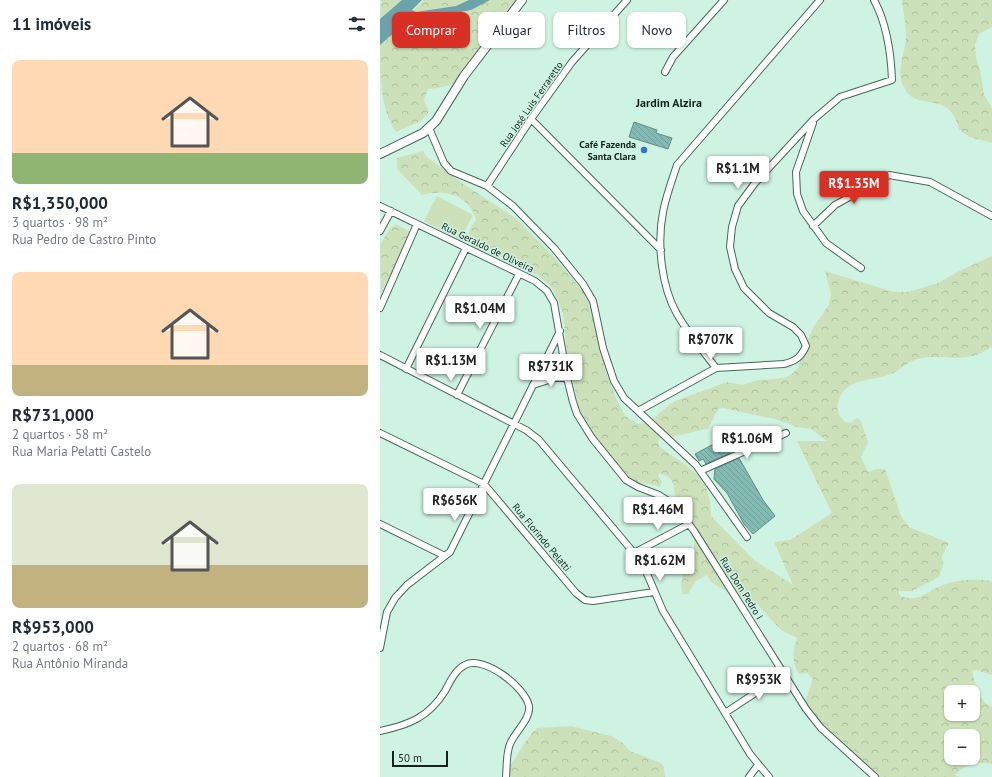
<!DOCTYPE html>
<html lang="pt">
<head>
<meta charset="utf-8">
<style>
	body { margin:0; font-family:"PT Sans",sans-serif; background:#f6f6f7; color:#1f2937; height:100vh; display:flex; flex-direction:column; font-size:15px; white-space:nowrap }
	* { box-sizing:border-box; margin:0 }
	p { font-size:13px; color:#747a83 }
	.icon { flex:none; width:22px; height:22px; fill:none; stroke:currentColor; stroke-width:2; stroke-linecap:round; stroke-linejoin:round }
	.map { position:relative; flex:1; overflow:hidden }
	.side { display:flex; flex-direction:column; background:#fff; width:380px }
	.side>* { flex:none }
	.hud { position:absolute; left:12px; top:12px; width:380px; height:36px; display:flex; gap:8px }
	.fabs { position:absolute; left:564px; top:685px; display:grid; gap:8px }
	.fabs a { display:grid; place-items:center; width:36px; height:36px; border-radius:8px; background:#fff; box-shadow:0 1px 3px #0004; font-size:20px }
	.scale { position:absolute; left:12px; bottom:10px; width:56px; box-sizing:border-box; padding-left:4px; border:2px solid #15231e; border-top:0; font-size:11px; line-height:14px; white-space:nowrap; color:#15231e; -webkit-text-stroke:3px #cef3e3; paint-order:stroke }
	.price { position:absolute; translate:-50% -34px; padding:0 9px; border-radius:4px; background:#fff; color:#222; font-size:13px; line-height:26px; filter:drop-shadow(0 1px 2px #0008) }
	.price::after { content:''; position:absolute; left:50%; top:24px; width:12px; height:9px; margin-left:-6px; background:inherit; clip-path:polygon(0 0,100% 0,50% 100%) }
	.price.on { background:#d93025; color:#fff }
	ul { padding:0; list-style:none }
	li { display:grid; align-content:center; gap:8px; height:212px; padding:0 12px }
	li span { display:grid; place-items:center; height:124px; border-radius:8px; color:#555 }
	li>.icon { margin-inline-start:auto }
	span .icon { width:72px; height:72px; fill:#fffc; stroke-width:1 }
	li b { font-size:17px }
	h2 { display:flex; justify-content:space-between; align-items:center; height:48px; padding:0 12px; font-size:17px }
	.chip { padding:0 14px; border-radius:8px; background:#fff; box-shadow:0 1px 3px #0004; font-size:14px; line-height:36px }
	.chip.on { background:#d93025; color:#fff }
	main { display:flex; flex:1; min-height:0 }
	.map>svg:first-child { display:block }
	.forest { fill:url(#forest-crowns); fill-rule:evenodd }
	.pitch { fill:#cce1b9 }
	.water { fill:#6aa3aa }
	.building { fill:url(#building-back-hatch); stroke:#658c88 }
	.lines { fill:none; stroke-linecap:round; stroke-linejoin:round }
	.street-casing { stroke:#46675a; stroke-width:8 }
	.secondary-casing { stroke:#46675a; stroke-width:10 }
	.street { stroke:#fff; stroke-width:6 }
	.secondary { stroke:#fff; stroke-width:8 }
	.poi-dot { fill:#3a6fdf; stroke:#cef3e3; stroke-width:1.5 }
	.labels { text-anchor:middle; stroke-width:3; stroke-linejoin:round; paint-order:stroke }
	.street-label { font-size:10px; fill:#15231e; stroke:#cef3e3 }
	.poi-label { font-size:10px; font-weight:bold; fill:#15231e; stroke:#cef3e3; text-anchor:end }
	.quarter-label { font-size:12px; font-weight:bold; fill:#15231e; stroke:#cef3e3 }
</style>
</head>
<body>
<main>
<section class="side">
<h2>11 imóveis<svg class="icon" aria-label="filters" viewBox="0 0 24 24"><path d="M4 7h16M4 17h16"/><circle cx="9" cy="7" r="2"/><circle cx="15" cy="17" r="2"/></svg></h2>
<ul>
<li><span style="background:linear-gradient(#ffd9b3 75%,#8fb573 0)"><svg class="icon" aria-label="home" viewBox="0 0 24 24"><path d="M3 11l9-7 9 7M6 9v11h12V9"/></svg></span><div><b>R$1,350,000</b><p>3 quartos · 98 m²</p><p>Rua Pedro de Castro Pinto</p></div></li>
<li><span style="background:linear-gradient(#ffd9b3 75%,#c2b280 0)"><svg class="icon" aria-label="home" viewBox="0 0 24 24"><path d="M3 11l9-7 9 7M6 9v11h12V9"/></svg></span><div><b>R$731,000</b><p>2 quartos · 58 m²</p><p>Rua Maria Pelatti Castelo</p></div></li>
<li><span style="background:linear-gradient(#dfe7d0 65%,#c2b280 0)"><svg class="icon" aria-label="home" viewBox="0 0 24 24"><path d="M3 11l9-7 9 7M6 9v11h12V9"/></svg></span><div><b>R$953,000</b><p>2 quartos · 68 m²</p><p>Rua Antônio Miranda</p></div></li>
</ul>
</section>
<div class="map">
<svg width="612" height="777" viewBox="0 0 612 777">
	<defs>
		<pattern id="forest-crowns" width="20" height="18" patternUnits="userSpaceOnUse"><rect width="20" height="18" fill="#cce1b9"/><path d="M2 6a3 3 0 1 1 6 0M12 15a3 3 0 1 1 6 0" fill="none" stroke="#aec19f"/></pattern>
		<pattern id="building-back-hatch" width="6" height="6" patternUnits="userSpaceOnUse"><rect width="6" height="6" fill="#81bbb4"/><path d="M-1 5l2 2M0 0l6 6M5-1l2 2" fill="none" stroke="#6fa09a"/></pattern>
	</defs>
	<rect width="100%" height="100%" fill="#cef3e3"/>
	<path class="forest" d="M1,0H30L0,29Z
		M44,0H136C126,12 117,24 108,37C98,53 90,75 72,84C65,87 57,88 48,89L44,100L49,112L41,121L16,132C0,108 0,73 0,43Z
		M522,0H612V27L599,34L595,45L596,57L600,70L604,95L612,108V143L589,137L579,129C570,90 539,111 526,91C514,73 525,55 526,37C526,24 523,12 522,0Z
		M43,151L48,158L85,185L137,219L175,258L206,295L215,322L219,346L226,371L236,398L245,416L259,424L274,420L279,413L295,401L347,382L363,385L378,380L404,378L412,374L418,368L424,348L434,326L449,305L451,294L445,271L514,292H528L558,283L579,271L612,256V346C587,368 559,350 532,361C525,364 519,371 511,374C492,382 464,377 458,403C456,411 459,416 465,422L470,423L477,418L481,421L488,442L481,457L488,472L497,469H505L521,516L529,527L569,543L562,556L563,566L559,577L532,591H518L520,596C541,603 546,591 563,585C579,579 595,579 612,581V675L596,670L592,671C596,684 599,702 612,707V764C593,762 589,762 575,775L580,777H490L463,746L430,720L425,711V702L433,679L427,673L419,674C411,662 413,650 417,638L401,630L375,602L351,594L331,582L327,575L316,581L308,594H303C295,574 317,558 314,538C312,524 302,515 297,502C291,487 299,479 279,473L278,475L282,482L280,487L270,484H257L248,478L207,426L201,414L188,363L183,313L173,289L158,275L135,265L108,249H96L86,241L90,229L96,219C88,194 64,189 42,195L17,169V158ZM343,408L395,419L417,427L431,429L447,441H417L452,513L410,540L394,542L413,585L374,560L331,516C331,473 310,470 280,447L278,441L280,438C297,438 311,431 328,429L338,409ZM571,692H593V714H571ZM571,736H593V758H571Z
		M16,224L29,231V237L1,293L0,245L10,228Z
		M191,726L231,736L243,743L250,751L281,763L284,767L285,777H132L128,773L127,770C138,756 144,740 157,728Z"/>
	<path class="pitch" d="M57,196L93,215L80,240L44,221Z"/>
	<path class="water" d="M22,0H42L32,10L36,12L76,6L89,0H110L91,10L33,21L9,37L0,45V19Z"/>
	<path class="building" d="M254,122L277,130L276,133L292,138L288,149L249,137Z
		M343,439L350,453L326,464L323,459L319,461L315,454Z
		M359,458L383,500L395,516L373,534L364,524L347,493L334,479L335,469Z"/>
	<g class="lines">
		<defs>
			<path id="street" d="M285,72L293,57L344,0
				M151,119L281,250
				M433,123L416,172L417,194L423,211L446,243L481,268
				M49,128L64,163L71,171L107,186L133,206L174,248L203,284L213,301L223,348L234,381L244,398L316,465L367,537
				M107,186L151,119L192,62L247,0
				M0,206L155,281L167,291L174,303L187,378L193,402L197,414L212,438L246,480L258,487L279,495L296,506L314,531L426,709L441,728L495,777
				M433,226L455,205L509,175L550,182L612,216
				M0,231L11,211
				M0,308L37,224
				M0,355L146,430L159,440L254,553L265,569L283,611L370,754L389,777
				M336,368C323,351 308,333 297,314C281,286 277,243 283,212C286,196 292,180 297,165L440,0
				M26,369L86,248
				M153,385L175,378H187
				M77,395L139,274
				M258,411L336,368L404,364C416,361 421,357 426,346L421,335L413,327L389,313L364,288L355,269L350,247L352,227L358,206L375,183L434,119L460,97L512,80C511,53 507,24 494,0
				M0,433L104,484L196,593L205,600L213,601L274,592
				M320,471L406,433
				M0,524L65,556
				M254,553L309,524
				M0,648L7,612L15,598L27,585L70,552L180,331
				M345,713L404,674
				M0,731C29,725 49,717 65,691C70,682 75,670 85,665C104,655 145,687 149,706C151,719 134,733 130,744C126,754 127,766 126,777
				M369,777L378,765"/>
			<path id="secondary" d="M0,154L43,133L56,121L84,76L142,0"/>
		</defs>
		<use href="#street" class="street-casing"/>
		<use href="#secondary" class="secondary-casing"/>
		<use href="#street" class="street"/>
		<use href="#secondary" class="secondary"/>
	</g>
	<circle class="poi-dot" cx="264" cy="150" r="4"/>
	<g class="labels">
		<g class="street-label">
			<text transform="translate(151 104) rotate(-55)" y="4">Rua José Luis Ferraretto</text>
			<text transform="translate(108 247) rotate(26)" y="4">Rua Geraldo de Oliveira</text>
			<text transform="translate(162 537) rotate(50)" y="4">Rua Florindo Pelatti</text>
			<text transform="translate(362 588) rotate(58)" y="4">Rua Dom Pedro I</text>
		</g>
		<g class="poi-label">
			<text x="256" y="148">Café Fazenda<tspan x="256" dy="12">Santa Clara</tspan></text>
		</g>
		<g class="quarter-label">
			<text x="289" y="107">Jardim Alzira</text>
		</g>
	</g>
</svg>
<div class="fabs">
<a>+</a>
<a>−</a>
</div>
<div class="scale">50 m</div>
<b class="price" style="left:358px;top:190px">R$1.1M</b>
<b class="price on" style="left:474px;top:205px">R$1.35M</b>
<b class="price" style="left:100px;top:330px">R$1.04M</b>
<b class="price" style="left:331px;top:361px">R$707K</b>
<b class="price" style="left:71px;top:382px">R$1.13M</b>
<b class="price" style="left:171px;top:388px">R$731K</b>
<b class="price" style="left:367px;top:460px">R$1.06M</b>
<b class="price" style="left:75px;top:522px">R$656K</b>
<b class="price" style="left:278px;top:531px">R$1.46M</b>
<b class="price" style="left:280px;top:582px">R$1.62M</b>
<b class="price" style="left:379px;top:701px">R$953K</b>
<div class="hud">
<a class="chip on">Comprar</a>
<a class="chip">Alugar</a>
<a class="chip">Filtros</a>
<a class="chip">Novo</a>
</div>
</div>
</main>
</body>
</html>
